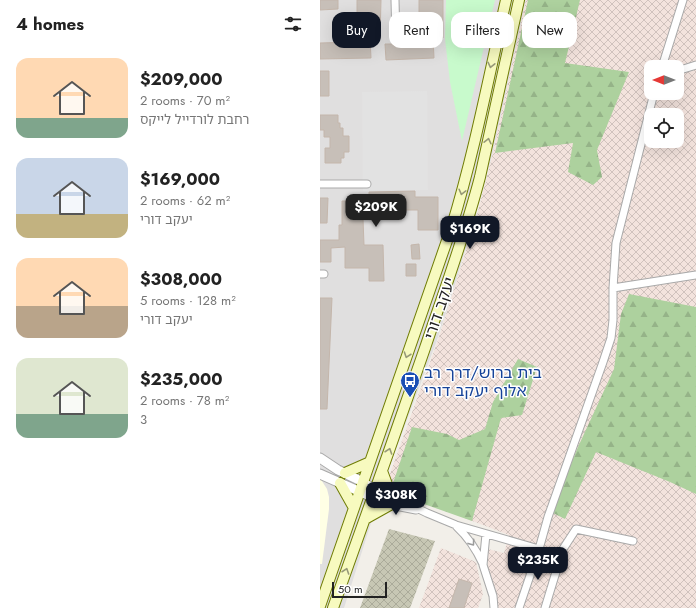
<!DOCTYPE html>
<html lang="en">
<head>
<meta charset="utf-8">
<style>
	body { margin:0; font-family:Jost,"Noto Sans Hebrew",sans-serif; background:#f2f2f2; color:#222; height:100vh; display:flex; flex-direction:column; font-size:15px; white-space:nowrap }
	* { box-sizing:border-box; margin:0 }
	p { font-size:13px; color:#767676 }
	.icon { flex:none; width:22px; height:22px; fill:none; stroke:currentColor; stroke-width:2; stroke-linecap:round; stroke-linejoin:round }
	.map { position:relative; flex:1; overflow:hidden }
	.sheet { display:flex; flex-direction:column; background:#fff; width:320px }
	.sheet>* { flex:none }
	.hud { position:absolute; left:12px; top:12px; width:304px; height:36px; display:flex; gap:8px }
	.needle { width:26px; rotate:270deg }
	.controls { position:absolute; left:324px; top:60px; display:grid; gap:8px }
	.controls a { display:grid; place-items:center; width:40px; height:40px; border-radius:8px; background:#fff; box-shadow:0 4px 16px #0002; font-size:20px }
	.scale { position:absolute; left:12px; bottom:10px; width:55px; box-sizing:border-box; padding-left:4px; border:2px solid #222; border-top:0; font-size:11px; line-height:14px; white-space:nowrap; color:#222; -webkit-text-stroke:3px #fff; paint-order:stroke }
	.price { position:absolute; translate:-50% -34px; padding:0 9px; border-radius:8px; background:#111827; color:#fff; font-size:13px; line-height:26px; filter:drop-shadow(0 1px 2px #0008) }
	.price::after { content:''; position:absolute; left:50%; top:24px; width:12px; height:9px; margin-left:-6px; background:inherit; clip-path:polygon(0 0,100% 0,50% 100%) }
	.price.active { background:#222; color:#fff }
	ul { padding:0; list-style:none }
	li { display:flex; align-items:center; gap:12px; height:100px; padding:0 16px }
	li span { display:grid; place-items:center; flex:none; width:112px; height:80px; border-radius:12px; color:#555 }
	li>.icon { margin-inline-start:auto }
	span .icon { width:48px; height:48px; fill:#fffc; stroke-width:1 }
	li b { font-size:17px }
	h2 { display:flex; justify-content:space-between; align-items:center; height:48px; padding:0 16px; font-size:17px }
	.tag { padding:0 14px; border-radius:12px; background:#fff; box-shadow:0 4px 16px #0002; font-size:14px; line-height:36px }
	.tag.active { background:#111827; color:#fff }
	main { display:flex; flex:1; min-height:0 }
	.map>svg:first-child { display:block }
	.residential { fill:#e0dfdf }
	.education { fill:#ffffe5 }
	.military { fill:url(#military-cross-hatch); fill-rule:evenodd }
	.construction { fill:url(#construction-cross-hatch) }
	.forest { fill:url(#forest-firs) }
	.park { fill:#c8facc }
	.parking { fill:#e2e2e2 }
	.building { fill:#c7bfb8; stroke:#c4b6ab }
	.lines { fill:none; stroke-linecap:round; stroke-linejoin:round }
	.minor-casing { stroke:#a9a9a9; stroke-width:9 }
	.tertiary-casing { stroke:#a9a9a9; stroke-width:11 }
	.secondary-casing { stroke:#707d05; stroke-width:12 }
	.minor { stroke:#fff; stroke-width:7 }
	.tertiary { stroke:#fff; stroke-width:9 }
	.secondary { stroke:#f7fabf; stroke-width:10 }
	.oneway { stroke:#979978 }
	.oneway2 { stroke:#9c9c9c }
	.labels { text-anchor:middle; stroke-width:3; stroke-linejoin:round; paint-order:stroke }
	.street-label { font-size:16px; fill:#222; stroke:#fff }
	.transit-label { font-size:16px; fill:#164399; stroke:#fff; text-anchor:start }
</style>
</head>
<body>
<main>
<section class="sheet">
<h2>4 homes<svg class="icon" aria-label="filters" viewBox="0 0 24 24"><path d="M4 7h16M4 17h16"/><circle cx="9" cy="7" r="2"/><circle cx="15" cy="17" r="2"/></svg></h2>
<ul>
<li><span style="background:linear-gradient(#ffd9b3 75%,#7fa58c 0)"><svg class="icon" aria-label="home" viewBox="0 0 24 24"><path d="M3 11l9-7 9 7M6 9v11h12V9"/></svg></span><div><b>$209,000</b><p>2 rooms · 70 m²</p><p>רחבת לורדייל לייקס</p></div></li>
<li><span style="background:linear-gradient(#c9d6e8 70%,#c2b280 0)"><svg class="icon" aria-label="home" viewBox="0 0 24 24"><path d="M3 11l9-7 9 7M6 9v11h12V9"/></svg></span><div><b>$169,000</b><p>2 rooms · 62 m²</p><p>יעקב דורי</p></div></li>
<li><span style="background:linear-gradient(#ffd9b3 60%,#b9a48a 0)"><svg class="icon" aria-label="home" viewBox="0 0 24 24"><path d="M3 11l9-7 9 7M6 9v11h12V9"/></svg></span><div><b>$308,000</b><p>5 rooms · 128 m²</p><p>יעקב דורי</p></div></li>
<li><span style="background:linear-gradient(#dfe7d0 70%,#7fa58c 0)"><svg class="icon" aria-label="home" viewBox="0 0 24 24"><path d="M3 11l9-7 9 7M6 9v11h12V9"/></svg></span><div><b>$235,000</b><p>2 rooms · 78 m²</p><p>3</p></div></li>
</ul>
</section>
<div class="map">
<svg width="376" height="608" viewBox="0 0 376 608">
	<defs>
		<pattern id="military-cross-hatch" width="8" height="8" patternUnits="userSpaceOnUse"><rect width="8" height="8" fill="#f3e3dd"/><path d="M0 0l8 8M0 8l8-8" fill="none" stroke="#d0c2bd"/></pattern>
		<pattern id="construction-cross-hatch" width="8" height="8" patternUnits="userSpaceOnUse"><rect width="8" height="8" fill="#c7c7b4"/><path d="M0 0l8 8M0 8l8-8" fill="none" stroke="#abab9a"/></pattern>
		<pattern id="forest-firs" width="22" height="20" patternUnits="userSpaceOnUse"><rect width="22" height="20" fill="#add19e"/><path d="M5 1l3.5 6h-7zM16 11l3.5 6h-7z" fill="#95b388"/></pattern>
	</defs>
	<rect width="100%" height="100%" fill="#f2efe9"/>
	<path class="residential" d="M0,0H206L173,152L155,218L130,301L116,343L68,470L24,608H0Z"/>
	<path class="education" d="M0,478L7,489L9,497V509L2,564H0Z"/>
	<path class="military" d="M206,0H376V608H178L176,591L168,568V549L184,553L189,535L77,492L69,482L70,474L118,340L156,219L173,153ZM331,67H357V93H331ZM331,115H357V141H331Z
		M121,548L156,562L163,594L158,608H99Z"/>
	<path class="construction" d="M69,529L115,541L90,608H40Z"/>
	<path class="forest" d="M208,0H260L245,63L309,72L277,150L282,177L273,185L248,172L253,143L175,153Z
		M309,294L376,307V494L350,482L276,452L245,519L231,512L258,447L294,369L301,314Z
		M198,359L217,367L202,415L181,418L152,521L70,492L92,427L127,434L139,440L165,429L173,402Z"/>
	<path class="park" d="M126,0H175L142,141L130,82L125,39Z"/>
	<path class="parking" d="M107,91L108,190L43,191L42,92Z"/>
	<path class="building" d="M0,0H18V9L0,10Z
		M37,0H61L60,38H50L51,58L0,59V43L37,42Z
		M99,0H123V38H113L114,58L66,60L65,44H72L74,46H77L80,43H99Z
		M0,71H9V96H0Z
		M0,115H18V123H20V128H23V136H29V152H24V158H21V163H5V148H10V137H4V130H0Z
		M95,191V197H118V230H98V210H47V219H43L44,245H63L64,281H49V268H25V247L11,248V262H0V240H19V225H22V201H49V192Z
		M0,198H8L7,223H0Z
		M99,244L100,259H92L91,245Z
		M86,264H96V276H86Z
		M0,298H12L7,409H0Z
		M139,579L152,583L144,608H129Z"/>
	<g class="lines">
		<defs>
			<path id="minor" d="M75,0L76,41
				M342,67L363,0
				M357,71L376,65
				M0,184H47
				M0,274H4
				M293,288L376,275
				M43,482L107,513L136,525L219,549
				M52,497L70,505L96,510
				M137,527C149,538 156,549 163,564
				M166,534L163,565L173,596L174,608
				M199,608L219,549L228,517L283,362L291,338L293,320V288L296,243L334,93
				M225,608L243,549L256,529L313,541"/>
			<path id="tertiary" d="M0,458L18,470L43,482
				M0,474L52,497"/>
			<path id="secondary" d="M62,471L71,495
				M25,473L50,462
				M20,483L34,508
				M45,519L70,505
				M0,606L131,229C154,154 169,76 186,0
				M13,608C44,521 75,435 105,348C124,291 145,235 160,177L199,0"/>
		</defs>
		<use href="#minor" class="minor-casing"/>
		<use href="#tertiary" class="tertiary-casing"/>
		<use href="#secondary" class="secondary-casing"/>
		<use href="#minor" class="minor"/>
		<use href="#tertiary" class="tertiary"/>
		<use href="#secondary" class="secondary"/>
	</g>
	<defs><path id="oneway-chevron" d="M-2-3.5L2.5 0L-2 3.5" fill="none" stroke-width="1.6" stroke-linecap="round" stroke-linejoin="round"/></defs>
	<g class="oneway">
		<use href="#oneway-chevron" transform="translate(171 65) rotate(103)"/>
		<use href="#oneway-chevron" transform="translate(168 141) rotate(-77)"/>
		<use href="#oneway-chevron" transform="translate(142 192) rotate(104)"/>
		<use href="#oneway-chevron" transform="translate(87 355) rotate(109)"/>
		<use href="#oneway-chevron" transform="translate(69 451) rotate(-71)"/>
		<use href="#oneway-chevron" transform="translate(26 571) rotate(-71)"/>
	</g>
	<use class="oneway2" href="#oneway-chevron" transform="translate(152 543) rotate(54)"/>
	<defs>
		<symbol id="bus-pin" viewBox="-11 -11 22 30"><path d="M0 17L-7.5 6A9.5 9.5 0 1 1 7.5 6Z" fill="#1a4fb4" stroke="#fff"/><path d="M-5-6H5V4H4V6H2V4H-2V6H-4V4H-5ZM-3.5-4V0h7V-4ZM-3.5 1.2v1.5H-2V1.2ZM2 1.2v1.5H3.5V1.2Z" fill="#fff"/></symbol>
	</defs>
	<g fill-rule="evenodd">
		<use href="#bus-pin" x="79" y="370" width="22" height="30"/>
	</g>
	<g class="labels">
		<g class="street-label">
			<text transform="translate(119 308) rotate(-71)" y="6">יעקב דורי</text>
		</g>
		<g class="transit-label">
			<text x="104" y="378">בית ברוש/דרך רב<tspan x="104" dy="18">אלוף יעקב דורי</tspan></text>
		</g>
	</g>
</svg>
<div class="controls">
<a><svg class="needle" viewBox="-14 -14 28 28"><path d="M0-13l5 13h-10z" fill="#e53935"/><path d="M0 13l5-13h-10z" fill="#767676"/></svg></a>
<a><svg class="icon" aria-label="locate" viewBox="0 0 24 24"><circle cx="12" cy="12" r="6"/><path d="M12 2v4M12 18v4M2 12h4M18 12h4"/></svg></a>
</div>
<div class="scale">50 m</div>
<b class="price active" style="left:56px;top:228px">$209K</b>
<b class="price" style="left:150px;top:250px">$169K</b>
<b class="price" style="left:76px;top:516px">$308K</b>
<b class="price" style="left:218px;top:581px">$235K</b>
<div class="hud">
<a class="tag active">Buy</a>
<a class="tag">Rent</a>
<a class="tag">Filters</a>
<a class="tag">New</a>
</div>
</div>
</main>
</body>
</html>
